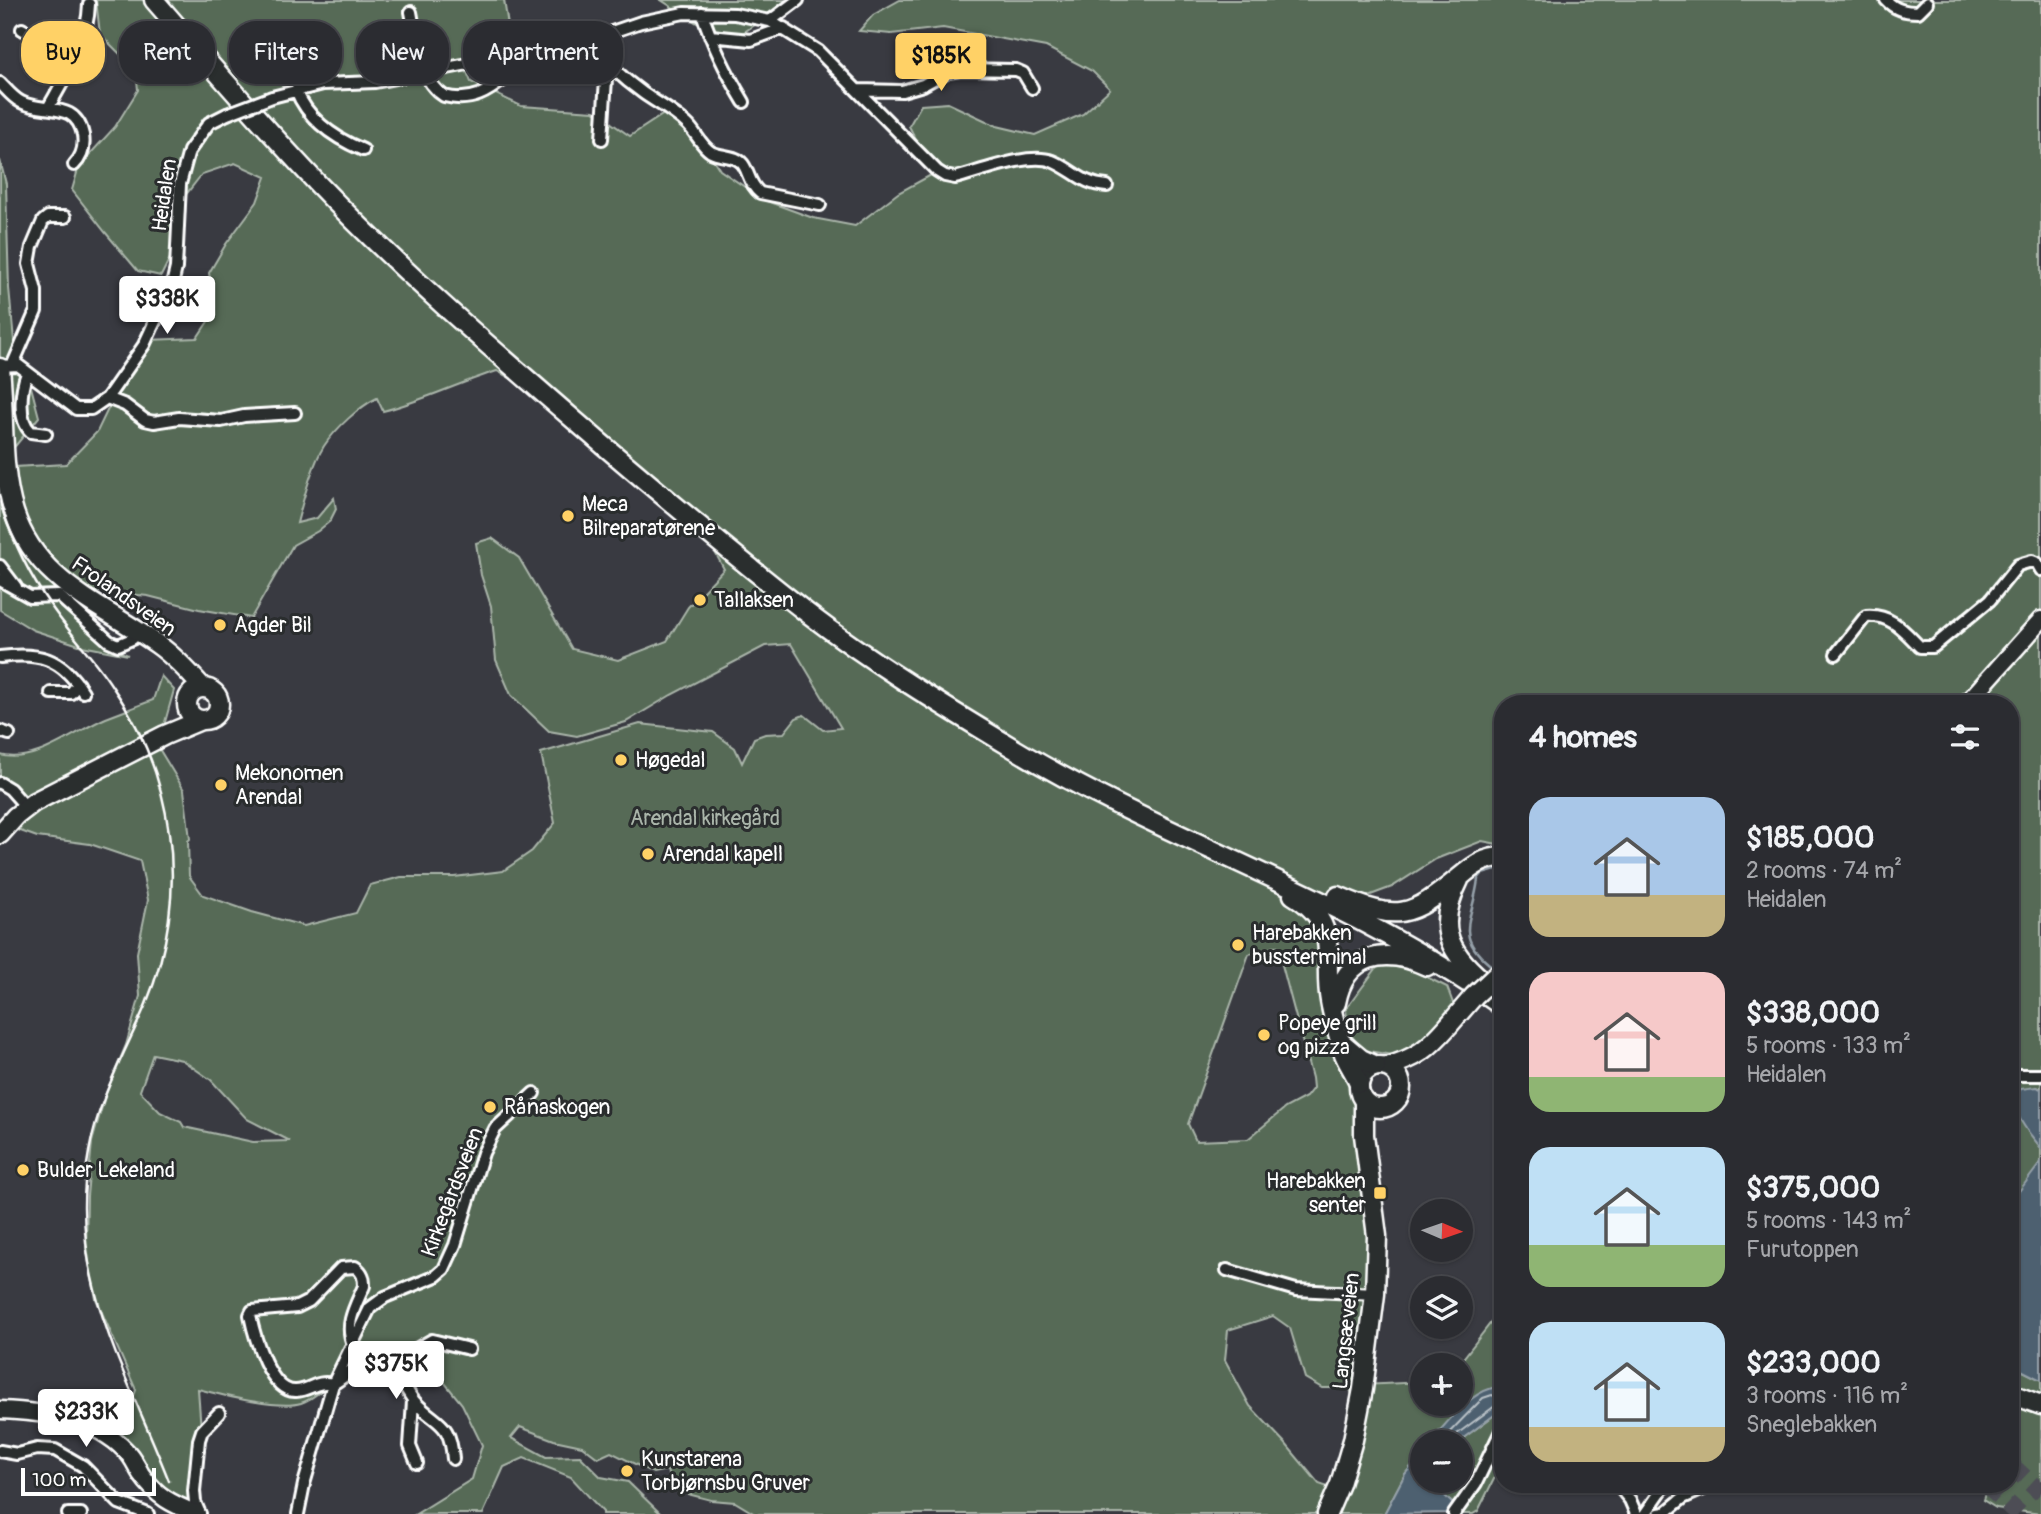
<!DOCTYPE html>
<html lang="en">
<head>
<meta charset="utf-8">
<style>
	body { margin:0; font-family:Pangolin,sans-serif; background:#333439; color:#f1f3f6; height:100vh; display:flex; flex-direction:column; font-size:26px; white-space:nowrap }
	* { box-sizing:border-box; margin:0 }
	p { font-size:23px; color:#a6a7ab }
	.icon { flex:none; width:38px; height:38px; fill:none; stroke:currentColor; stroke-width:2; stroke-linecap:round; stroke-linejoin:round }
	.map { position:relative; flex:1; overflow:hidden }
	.details { position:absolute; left:1494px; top:695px; width:525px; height:798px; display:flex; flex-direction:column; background:#2b2c31; border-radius:28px; box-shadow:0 2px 5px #0004,0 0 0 2px #47484d }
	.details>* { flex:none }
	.banner { position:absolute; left:21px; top:21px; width:665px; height:63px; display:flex; gap:14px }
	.needle { width:46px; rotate:92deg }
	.buttons { position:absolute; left:1410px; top:1199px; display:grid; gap:14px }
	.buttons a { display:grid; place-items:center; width:63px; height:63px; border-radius:50%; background:#2b2c31; box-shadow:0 2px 5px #0004,0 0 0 2px #47484d; font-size:35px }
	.scale { position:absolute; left:21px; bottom:18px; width:135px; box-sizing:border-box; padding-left:7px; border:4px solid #fff; border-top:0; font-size:19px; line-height:24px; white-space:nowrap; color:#fff; -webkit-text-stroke:5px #2a2d2e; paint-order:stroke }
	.price { position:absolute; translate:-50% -60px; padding:0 16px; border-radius:7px; background:#fff; color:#222; font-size:23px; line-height:46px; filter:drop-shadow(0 2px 4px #0008) }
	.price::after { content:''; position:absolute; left:50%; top:42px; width:21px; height:16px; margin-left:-10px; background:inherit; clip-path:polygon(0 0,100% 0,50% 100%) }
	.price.active { background:#ffd166; color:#111 }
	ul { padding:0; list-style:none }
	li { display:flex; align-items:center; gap:21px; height:175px; padding:0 35px }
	li span { display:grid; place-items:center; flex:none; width:196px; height:140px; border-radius:21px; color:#555 }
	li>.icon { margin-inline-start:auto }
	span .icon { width:84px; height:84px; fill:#fffc; stroke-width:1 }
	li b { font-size:30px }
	h2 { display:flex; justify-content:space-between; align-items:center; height:84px; padding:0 35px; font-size:30px }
	.tag { padding:0 24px; border-radius:28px; background:#2b2c31; box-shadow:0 2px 5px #0004,0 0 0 2px #47484d; font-size:24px; line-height:63px }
	.tag.active { background:#ffd166; color:#111 }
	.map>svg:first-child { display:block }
	.green { fill:#566b56; stroke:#aab5aa; stroke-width:2; fill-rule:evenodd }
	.water { fill:#4e6170; stroke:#95a0a9; stroke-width:2 }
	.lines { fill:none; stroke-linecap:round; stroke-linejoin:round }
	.shore { stroke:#b8c0c6; stroke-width:2 }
	.stream { stroke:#95a0a9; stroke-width:2.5 }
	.river { stroke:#4e6170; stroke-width:16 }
	.trunk-tunnel { stroke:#4d4e54; stroke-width:18; stroke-dasharray:18 9; stroke-linecap:butt }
	.motorway-tunnel { stroke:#4d4e54; stroke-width:19; stroke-dasharray:19 10; stroke-linecap:butt }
	.minor-casing { stroke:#fff; stroke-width:16 }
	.secondary-casing { stroke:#fff; stroke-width:21 }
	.primary-casing { stroke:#fff; stroke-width:23 }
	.trunk-casing { stroke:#fff; stroke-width:23 }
	.minor { stroke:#2a2d2e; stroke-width:10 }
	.secondary { stroke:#2a2d2e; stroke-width:16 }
	.primary { stroke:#2a2d2e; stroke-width:18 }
	.trunk { stroke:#2a2d2e; stroke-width:18 }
	.rail { stroke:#fff; stroke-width:2.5 }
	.minor-bridge-casing { stroke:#fff; stroke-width:16; stroke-linecap:butt }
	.primary-bridge-casing { stroke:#fff; stroke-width:23; stroke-linecap:butt }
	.minor-bridge { stroke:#2a2d2e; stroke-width:10 }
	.primary-bridge { stroke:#2a2d2e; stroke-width:18 }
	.poi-dot { fill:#ffd166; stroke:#2a2d2e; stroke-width:2.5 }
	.labels { text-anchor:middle; stroke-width:6; stroke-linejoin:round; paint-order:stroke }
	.street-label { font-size:21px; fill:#fff; stroke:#2a2d2e }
	.poi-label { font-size:21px; fill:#fff; stroke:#2a2d2e; text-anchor:start }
	.park-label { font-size:21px; fill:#aab5aa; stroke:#2a2d2e }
</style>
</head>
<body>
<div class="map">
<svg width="2041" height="1514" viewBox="0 0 2041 1514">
	<rect width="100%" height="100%" fill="#393a41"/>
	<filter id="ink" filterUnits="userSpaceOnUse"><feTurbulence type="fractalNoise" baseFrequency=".0143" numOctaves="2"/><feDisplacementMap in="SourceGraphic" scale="14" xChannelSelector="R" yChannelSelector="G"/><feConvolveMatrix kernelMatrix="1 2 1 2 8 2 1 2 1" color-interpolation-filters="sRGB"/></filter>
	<g filter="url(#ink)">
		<path class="green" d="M96,0H504L512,51L465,67L471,82L521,106L594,111L630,136L667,112L692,126L720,170L764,200L813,218L855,226L898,193L933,174L909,126L921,105L948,103L997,126L1035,135L1083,114L1110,89L1092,71L1046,47L943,28L891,34L859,31L873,15L900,0H2041V1089L2036,1087L2026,1128L2041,1148V1164L2011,1202V704H1503V845L1482,841L1436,859L1392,887L1368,896H1316L1324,944L1327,1030L1348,1069L1362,1111L1369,1252L1363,1385L1423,1382V1404H1461V1365H1458L1503,1307V1391L1465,1405L1430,1442H1423V1452L1405,1474L1384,1514H755L735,1502L711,1500L672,1490L667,1470L653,1473L611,1452L598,1458L582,1446L554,1440L520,1427L511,1438L546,1457L580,1456L601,1477L628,1482L661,1514H603V1512L571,1477L524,1458L504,1467L483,1514H416L472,1479L482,1445L462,1404L428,1362L401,1359L347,1364C334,1378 319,1397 301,1403C278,1410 222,1395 198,1389L201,1430L194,1507L171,1498L133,1462L100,1421L87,1392L106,1410L130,1408L136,1390L96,1299L86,1248L87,1196L92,1142L106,1093L126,1045L140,996L137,953L148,900L140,861L90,844L37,837L15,829L19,793L0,787V755C35,765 75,731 106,718C122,712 137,706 153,700L161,676L174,690L158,747L184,790L190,839L188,841L189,876L203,895L252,912L304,926L356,913L370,885L401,877H454L503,871L532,851L555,823L541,753L640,724L713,732L735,748L742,763L754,738L765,734L784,733L796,718L804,715L823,730L841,728L791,644L765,646L671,695L626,722L577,736L549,731L511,695L496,660L491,606L481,575L476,543L492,538L519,558L572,649L618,660L667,641L688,607L724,569L703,530L542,396L497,371C458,383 423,401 383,411L377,398C359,407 336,428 324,446C312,465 303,501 297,523L317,518L334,498L336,509L330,521L318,531L293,545L251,618L199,609L148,596L96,591L77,599L79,620L118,651L128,655L82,646L33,630L0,610V160L6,184L9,288L15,351L29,379L39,417L7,456L14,467L66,464L97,432L120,384L148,340L197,338L215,311L209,273L226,244L257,202L266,177L235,163L202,174L185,196L175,248L161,276L138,271L105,232L72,190L79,166L115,127L138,90L136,70L100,34ZM1277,946L1312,1078L1313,1088L1306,1097L1285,1108L1248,1139L1196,1141L1188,1124L1249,954ZM153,1054L182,1060L211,1080L247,1119L290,1141L253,1142L184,1127L181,1122L160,1112L140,1091ZM1273,1316L1290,1328L1305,1378L1322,1388H1350L1356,1411L1339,1491L1319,1484L1285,1443L1250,1406L1225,1360L1228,1330Z
			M661,0H793L738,36L697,23Z
			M1400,964L1447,987L1454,1006L1439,1029L1404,1057L1362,1050L1348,1031L1346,1009L1378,966Z
			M2011,1365L2041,1380V1514L1996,1508L1983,1500L1988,1484H2011Z
			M1503,1405V1426L1498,1471L1478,1511L1473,1514H1451L1452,1503L1439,1490L1437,1481L1461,1480V1442H1458L1501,1410Z"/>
		<path class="water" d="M2036,1087L2041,1089V1148C2029,1132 2005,1109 2021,1089Z
			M2041,1162V1380L2011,1365V1202Z
			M1492,1388L1503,1391L1501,1410L1458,1442H1430C1448,1422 1466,1396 1492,1388Z
			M1423,1452V1480L1437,1481L1439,1490L1452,1503V1513L1384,1514L1405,1474Z"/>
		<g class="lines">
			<path class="shore" d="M1440,1442L1483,1398L1492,1395L1499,1398V1403L1457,1434L1454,1442"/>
			<path class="stream" d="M1494,968C1451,935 1473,922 1478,879L1482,874L1503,868"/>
			<path class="river" d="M1501,1391L1503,1387"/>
			<path class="trunk-tunnel" d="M2011,1465L2041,1493"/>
			<path class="motorway-tunnel" d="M1986,1484L2019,1514"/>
			<defs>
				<path id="minor" d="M1886,0C1895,10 1905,12 1918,12L1927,3
					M411,12C417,41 417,79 444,96C476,104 491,89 515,71
					M702,13C712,44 727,74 744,102
					M770,21L798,0
					M22,29L65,55L72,63
					M710,36L751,40L784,28
					M589,41C604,61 622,78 643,93C657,103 673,111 687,124C696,132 700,145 711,152C720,157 734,155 741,162C749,169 747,182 760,193L820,205
					M0,83C6,89 13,98 21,102C44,114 76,100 83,135C85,147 82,157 74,165
					M296,90C308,120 334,138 363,150
					M858,90L902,91L923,85L948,71L961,69L1016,70L1023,73L1032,88
					M272,97L323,84L375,82L509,56L556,51L641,22L684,13L735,14L770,21L818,51L937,171L945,176L955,178C979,172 1029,152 1052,161C1074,170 1081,184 1107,186
					M48,108C66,76 88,42 89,4
					M602,139L607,64
					M13,364L36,311V291L29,264L32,247L43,221L48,217H65
					M0,366L18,365L76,409H91L107,398L144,345L172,285L176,268L180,184L189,151L209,123L227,114
					M27,373C21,389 17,419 31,432L46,434
					M107,398L125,405L145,420L154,422L179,418L221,421L244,416L295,413
					M0,566L16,587
					M0,580L30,597L59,596L109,641L118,645L132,639L139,632
					M1836,654L1866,616C1891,614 1904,631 1920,647H1933L1990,600L2018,565L2032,561L2037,563L2041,570
					M0,657C38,652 61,657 83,692
					M51,693H71L78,684
					M0,731L9,734
					M0,783L10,789L26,807
					M2011,1075H2041
					M1227,1270L1296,1290L1375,1294
					M353,1344C344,1324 356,1305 364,1286C364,1278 363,1272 355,1267L341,1268L309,1301L297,1307L252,1311L250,1315C254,1335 270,1393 296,1391C311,1390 316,1380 333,1384C355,1371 360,1354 390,1364C402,1375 405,1391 415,1402C438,1426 450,1420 453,1459
					M390,1364L432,1340L469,1349
					M413,1401L410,1446L417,1463
					M0,1451L17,1454L37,1449L55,1450L83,1466L119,1503L148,1514
					M1617,1484L1630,1500L1636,1514
					M68,1514H81
					M200,1514L195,1502L194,1491L199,1440L202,1431L219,1413
					M298,1514L304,1484L333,1384L370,1308L385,1297L436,1276L444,1269L455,1245L483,1153L495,1129L534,1093
					M1454,1514L1476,1483L1503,1427
					M1645,1514L1666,1484
					M1659,1514L1665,1513L1683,1498L1715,1484"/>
				<path id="secondary" d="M1966,704L2041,620
					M0,1410C44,1412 94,1417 126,1451C133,1457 136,1466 141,1474C157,1497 172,1504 197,1514"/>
				<path id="primary" d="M0,368C5,415 0,467 14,512C37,583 101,604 157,644C174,656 189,672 203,688
					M187 704a16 16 0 1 1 32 0a16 16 0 1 1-32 0Z
					M0,834L16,816L34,802L165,735L201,720
					M1359 1087a21 21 0 1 1 42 0a21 21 0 1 1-42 0Z
					M1386,1067C1417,1058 1428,1049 1449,1025
					M2011,1394L2041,1405
					M1327,1514L1340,1484L1353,1440L1363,1389L1375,1294L1377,1236L1364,1135V1101"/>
				<path id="trunk" d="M154,0C208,62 262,125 319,185C407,277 505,360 602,444C669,501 737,558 806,612C871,662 943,706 1013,748C1172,844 1352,898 1503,1007
					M1459,880C1437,924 1445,949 1482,980
					M1293,895C1343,925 1322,957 1330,1001C1333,1019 1339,1037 1344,1054C1348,1064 1355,1073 1359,1083
					M1338,896C1398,922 1410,918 1460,877C1473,866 1485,857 1503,857
					M1336,1003C1345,953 1386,947 1427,966
					M1342,1043L1361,1059L1376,1066"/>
			</defs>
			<use href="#minor" class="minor-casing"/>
			<use href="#secondary" class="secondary-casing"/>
			<use href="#primary" class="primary-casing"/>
			<use href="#trunk" class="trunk-casing"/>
			<use href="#minor" class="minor"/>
			<use href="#secondary" class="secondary"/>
			<use href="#primary" class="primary"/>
			<use href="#trunk" class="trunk"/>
			<path class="rail" d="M0,502C12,539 28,574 51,606C70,634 94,658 112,686C142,729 162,780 169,833C177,890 168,951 146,1004C125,1053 98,1099 89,1152C66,1277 126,1370 169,1481"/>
			<defs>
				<path id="minor-bridge" d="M227,114L272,97"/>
				<path id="primary-bridge" d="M1449,1025L1474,996L1503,969"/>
			</defs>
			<use href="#minor-bridge" class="minor-bridge-casing"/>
			<use href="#primary-bridge" class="primary-bridge-casing"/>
			<use href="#minor-bridge" class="minor-bridge"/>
			<use href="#primary-bridge" class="primary-bridge"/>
		</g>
	</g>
	<g class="poi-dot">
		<circle cx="568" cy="516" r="7"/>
		<circle cx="700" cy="600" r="7"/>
		<circle cx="220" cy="625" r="7"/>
		<circle cx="621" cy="760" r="7"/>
		<circle cx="221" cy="785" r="7"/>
		<circle cx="648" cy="854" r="7"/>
		<circle cx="1238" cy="945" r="7"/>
		<circle cx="1264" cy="1035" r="7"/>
		<circle cx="490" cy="1107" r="7"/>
		<circle cx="23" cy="1170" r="7"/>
		<rect x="1373" y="1186" width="14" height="14" rx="3.5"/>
		<circle cx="627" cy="1471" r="7"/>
	</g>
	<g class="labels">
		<g class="street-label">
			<text transform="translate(164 195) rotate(-82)" y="7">Heidalen</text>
			<text transform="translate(124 596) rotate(35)" y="7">Frolandsveien</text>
			<text transform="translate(452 1192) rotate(-69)" y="7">Kirkegårdsveien</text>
			<text transform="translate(1346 1331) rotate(-84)" y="7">Langsæveien</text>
		</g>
		<g class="poi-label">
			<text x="582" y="511">Meca<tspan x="582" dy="24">Bilreparatørene</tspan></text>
			<text x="714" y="607">Tallaksen</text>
			<text x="234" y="632">Agder Bil</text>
			<text x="635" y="767">Høgedal</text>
			<text x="235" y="780">Mekonomen<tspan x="235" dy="24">Arendal</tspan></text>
			<text x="662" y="861">Arendal kapell</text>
			<text x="1252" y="940">Harebakken<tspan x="1252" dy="24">bussterminal</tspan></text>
			<text x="1278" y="1030">Popeye grill<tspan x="1278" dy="24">og pizza</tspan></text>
			<text x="504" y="1114">Rånaskogen</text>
			<text x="37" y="1177">Bulder Lekeland</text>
			<text x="1366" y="1188" text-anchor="end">Harebakken<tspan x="1366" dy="24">senter</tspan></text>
			<text x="641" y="1466">Kunstarena<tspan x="641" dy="24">Torbjørnsbu Gruver</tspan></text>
		</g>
		<g class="park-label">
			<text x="705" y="825">Arendal kirkegård</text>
		</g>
	</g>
</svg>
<div class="buttons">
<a><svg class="needle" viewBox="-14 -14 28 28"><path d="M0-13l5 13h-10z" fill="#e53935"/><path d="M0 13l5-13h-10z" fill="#a6a7ab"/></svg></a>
<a><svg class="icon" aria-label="layers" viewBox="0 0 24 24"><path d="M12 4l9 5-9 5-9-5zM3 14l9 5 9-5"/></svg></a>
<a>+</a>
<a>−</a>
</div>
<div class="scale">100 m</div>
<b class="price active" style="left:941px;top:93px">$185K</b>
<b class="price" style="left:167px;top:336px">$338K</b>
<b class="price" style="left:396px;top:1401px">$375K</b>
<b class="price" style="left:86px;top:1449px">$233K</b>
<div class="banner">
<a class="tag active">Buy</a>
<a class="tag">Rent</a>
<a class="tag">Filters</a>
<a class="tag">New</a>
<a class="tag">Apartment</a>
</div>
<section class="details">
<h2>4 homes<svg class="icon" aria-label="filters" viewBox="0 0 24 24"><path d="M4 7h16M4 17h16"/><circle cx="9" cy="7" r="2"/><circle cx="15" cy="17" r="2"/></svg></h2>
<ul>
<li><span style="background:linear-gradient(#a9c7e8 70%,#c2b280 0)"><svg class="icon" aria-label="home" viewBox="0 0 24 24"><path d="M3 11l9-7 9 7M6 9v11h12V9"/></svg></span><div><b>$185,000</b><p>2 rooms · 74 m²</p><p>Heidalen</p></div></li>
<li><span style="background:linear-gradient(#f6c9c9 75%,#8fb573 0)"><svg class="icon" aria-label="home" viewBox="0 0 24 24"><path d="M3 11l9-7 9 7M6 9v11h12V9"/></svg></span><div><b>$338,000</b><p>5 rooms · 133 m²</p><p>Heidalen</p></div></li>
<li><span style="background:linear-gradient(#bfe0f5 70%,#8fb573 0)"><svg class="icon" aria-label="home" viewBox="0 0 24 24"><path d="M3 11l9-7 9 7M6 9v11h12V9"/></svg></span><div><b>$375,000</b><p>5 rooms · 143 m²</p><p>Furutoppen</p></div></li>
<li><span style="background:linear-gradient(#bfe0f5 75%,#c2b280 0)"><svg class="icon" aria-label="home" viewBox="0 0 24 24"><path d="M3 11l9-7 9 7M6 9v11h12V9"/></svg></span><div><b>$233,000</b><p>3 rooms · 116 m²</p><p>Sneglebakken</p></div></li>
</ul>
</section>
</div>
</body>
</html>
